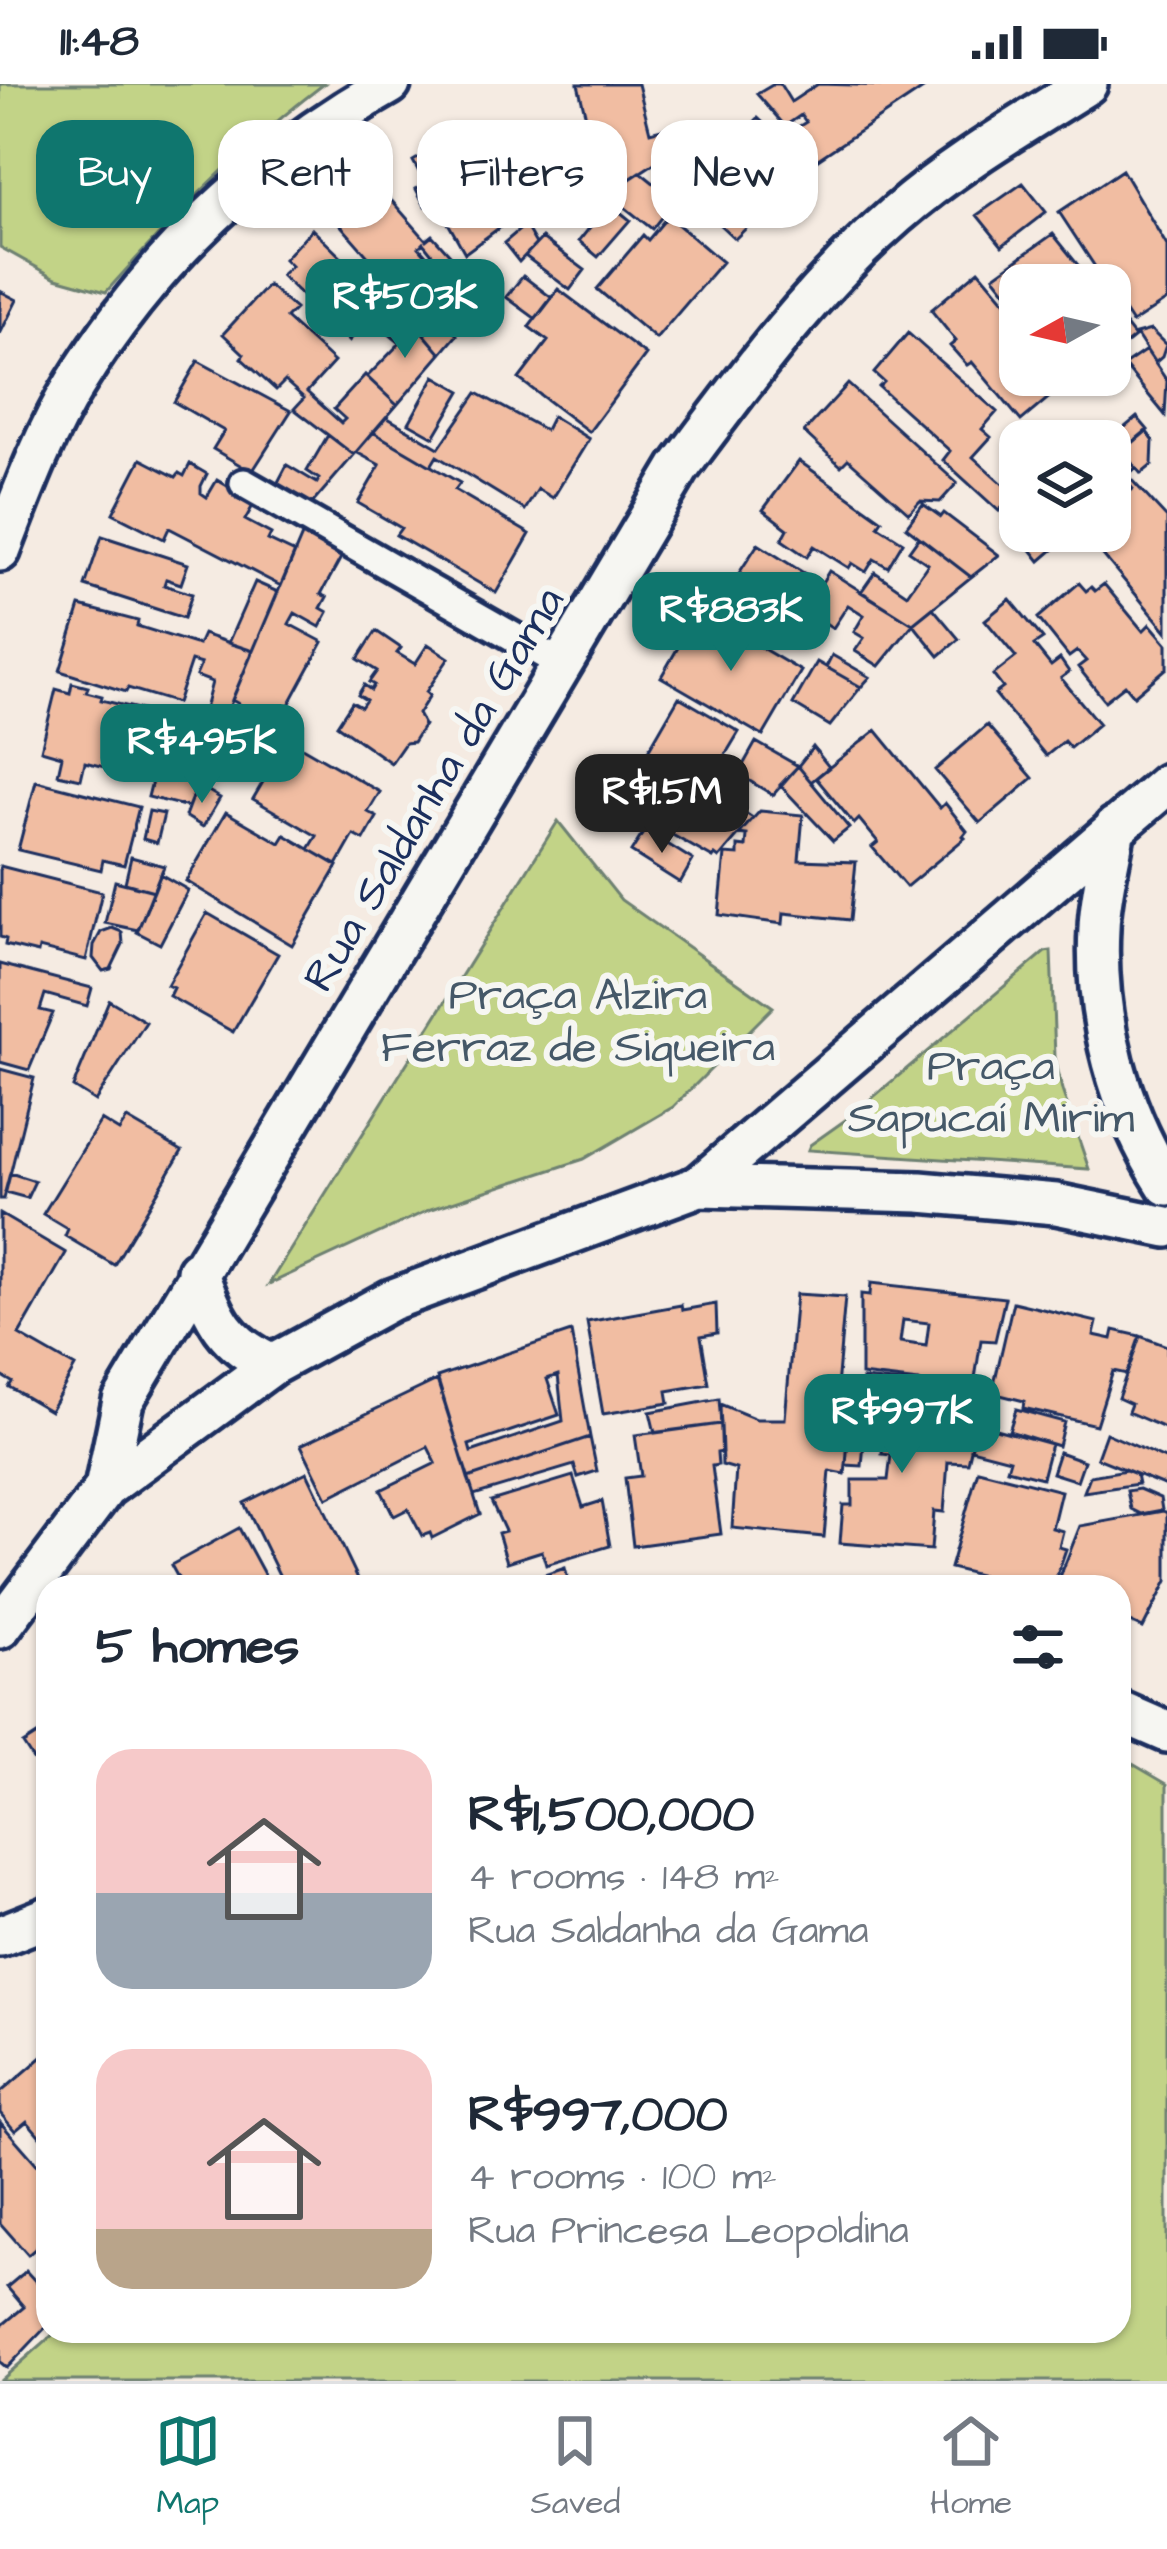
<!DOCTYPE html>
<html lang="en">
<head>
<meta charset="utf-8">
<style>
	body { margin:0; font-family:"Architects Daughter",sans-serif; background:#f6f6f7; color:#1f2937; height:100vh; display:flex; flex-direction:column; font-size:45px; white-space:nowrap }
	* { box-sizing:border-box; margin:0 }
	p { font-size:39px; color:#747a83 }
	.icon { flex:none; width:66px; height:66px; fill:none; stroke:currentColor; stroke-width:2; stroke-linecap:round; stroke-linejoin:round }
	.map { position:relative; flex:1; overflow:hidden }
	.details { position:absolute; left:36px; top:1491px; width:1095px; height:768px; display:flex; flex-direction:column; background:#fff; border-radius:36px; box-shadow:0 3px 9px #0004 }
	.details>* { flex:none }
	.banner { position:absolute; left:36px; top:36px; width:1095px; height:108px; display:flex; gap:24px }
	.needle { width:78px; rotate:262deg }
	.buttons { position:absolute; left:999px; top:180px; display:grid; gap:24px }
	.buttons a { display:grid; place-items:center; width:132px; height:132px; border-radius:24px; background:#fff; box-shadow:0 3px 9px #0004; font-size:60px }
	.price { position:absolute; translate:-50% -102px; padding:0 27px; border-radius:24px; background:#0f766e; color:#fff; font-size:39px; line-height:78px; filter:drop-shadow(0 3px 6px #0008) }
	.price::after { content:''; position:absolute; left:50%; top:72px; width:36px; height:27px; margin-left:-18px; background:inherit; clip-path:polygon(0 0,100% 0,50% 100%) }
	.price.current { background:#222; color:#fff }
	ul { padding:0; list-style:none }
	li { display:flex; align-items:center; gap:36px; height:300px; padding:0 60px }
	li span { display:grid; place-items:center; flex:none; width:336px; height:240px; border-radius:36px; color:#555 }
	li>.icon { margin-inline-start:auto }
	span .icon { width:144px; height:144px; fill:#fffc; stroke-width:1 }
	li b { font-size:51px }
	h2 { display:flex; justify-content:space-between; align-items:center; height:144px; padding:0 60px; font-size:51px }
	.chip { padding:0 42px; border-radius:36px; background:#fff; box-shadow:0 3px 9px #0004; font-size:42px; line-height:108px }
	.chip.current { background:#0f766e; color:#fff }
	.status { display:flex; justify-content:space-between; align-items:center; height:84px; padding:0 60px; background:#fff; direction:ltr }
	.status svg { height:33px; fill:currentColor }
	.tabs { display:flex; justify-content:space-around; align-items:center; height:168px; border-top:3px solid #e0e1e3; background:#fff; font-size:33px; color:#747a83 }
	.tabs a { display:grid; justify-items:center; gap:6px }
	.tabs .current { color:#0f766e }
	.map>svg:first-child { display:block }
	.green { fill:#c2d387; stroke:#6e8172; stroke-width:3 }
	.building { fill:#f1bda2; stroke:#1b2f5e; stroke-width:3; fill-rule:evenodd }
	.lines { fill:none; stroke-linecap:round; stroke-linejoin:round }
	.pedestrian-casing { stroke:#1b2f5e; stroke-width:36 }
	.minor-casing { stroke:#1b2f5e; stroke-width:48 }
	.pedestrian { stroke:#f6f6f2; stroke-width:27 }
	.minor { stroke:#f6f6f2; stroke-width:39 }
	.labels { text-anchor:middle; stroke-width:12; stroke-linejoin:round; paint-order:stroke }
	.street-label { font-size:45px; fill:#1b2f5e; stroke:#f6f6f2 }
	.park-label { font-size:45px; fill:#455868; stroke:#f6f6f2 }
</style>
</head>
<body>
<div class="status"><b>11:48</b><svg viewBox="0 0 49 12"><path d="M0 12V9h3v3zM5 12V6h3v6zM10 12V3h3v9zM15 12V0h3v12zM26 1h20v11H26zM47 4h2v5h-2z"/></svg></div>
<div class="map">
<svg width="1167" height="2297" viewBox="0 0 1167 2297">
	<rect width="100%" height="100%" fill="#f5ebe2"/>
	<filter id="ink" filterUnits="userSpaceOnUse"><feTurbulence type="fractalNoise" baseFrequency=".00833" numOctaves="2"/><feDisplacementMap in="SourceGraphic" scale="24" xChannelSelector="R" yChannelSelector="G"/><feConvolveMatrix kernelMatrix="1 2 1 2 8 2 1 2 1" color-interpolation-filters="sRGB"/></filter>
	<g filter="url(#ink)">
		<path class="green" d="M0,0H324C243,61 173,133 106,208L56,194L0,163Z
			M558,737L621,816L773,923L673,1023L584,1075L431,1125L269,1200Z
			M1051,867L1055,973L1062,1006L1089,1085L808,1066L810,1061L851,1032L1045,868Z
			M1119,1672L1167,1700V2297H0L57,2247H1119Z"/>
		<path class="building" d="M578,0H638L650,48L673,42L679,63L627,97L615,48L591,54Z
			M774,0H780L791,18L818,0L926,3L815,77L790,48L806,38L801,31L785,42L757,10Z
			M758,34L795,68L801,61L815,77L735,155L687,110Z
			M458,51L507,138L465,169L435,116L425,122L416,105L425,99L413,77Z
			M701,56L717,71L681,109L665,94Z
			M1122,86L1167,162V216L1132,239L1059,128Z
			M640,88L675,116L652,145L608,110Z
			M1023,99L1046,128L1002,162L977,131Z
			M377,100L426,156L432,151L451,172L441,181L423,159L419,163L444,192L460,179L486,217L463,244L426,200L407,217L336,136Z
			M609,119L630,136L598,173L579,157Z
			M668,132L722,178L656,255L597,205L643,151L648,156Z
			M525,141L536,160L519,178L504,159Z
			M312,145L387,218L349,257L281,191L291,182L284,175Z
			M1053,150L1094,201H1020V225L994,192Z
			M542,154L585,186L570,206L525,172Z
			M979,186L1020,235V291H1066L1070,296L1021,337L972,278L967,281L950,262L956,257L931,226Z
			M523,192L552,214L536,235L506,213Z
			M268,201L295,225L286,234L334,278L307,308L341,339L345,335L334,325L365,291L397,321L354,371L294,325L304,314L285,297L276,306L241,274L244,270L223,250Z
			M558,205L646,271L589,348L519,295L548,257L529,243Z
			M0,207L17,216L0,250Z
			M1110,221L1135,253L1110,273Z
			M406,229L441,270L397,321L367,293L400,259L388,249Z
			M438,230L457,251L441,270L420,245Z
			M1151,246L1166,261L1162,273L1155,279L1136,250Z
			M908,249L997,328L982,345L991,353L973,373L1014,410L999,427L943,376L950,367L879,303L884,298L874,289Z
			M1146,266L1167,297L1165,331L1124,281Z
			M198,277L291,327L252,388L213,365L224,347L174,318Z
			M435,292L461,307L434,353L409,339Z
			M848,300L957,399L940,418L920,417L909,429L848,375L841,382L804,348Z
			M477,309L545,346L552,332L589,355L553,414L538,405L525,426L437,372L431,382L373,348L386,333L439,364Z
			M1137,333L1148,346L1129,362L1119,348Z
			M1146,347L1153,356L1152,381L1141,390L1122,367Z
			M373,348L460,399L455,406L530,450L496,509L396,451L401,444L358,419L380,381L356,368Z
			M328,351L354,371L310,422L276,402L287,381L317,399L319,395L307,387Z
			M1122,367L1136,384L1127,391L1167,434V548L1083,447H1110V423L1133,405L1110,378Z
			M141,375L176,393L179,389L184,392L190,380L207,390L201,402V409L207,413L217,396L255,418L245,436L271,450L268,456L295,469L281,502L169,444L164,455L113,429Z
			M799,377L882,436L878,442L903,458L888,483L874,475L866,488L852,479L849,484L814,462L807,473L782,456L788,445L763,426Z
			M923,420L941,433L944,429L999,471L971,493L906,443Z
			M304,447L343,470L321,510L327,513L321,524L328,528L320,543L295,529L289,540L323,558L277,643L232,616Z
			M1028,447H1073L1074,448L1040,477L1021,453Z
			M102,452L188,480L181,500L166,495L164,501L192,510L184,534L85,502Z
			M919,453L971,493L913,540L861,508L875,488L907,510L928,480L909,467Z
			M758,460L821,500L829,487L913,540L879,582L855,567L864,554L854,548L864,531L848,521L833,544L794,519L782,537L761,523L760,527L728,506Z
			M255,498L278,508L253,567L228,559Z
			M1079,499L1086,507L1091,503L1095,507L1104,500L1143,547L1150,540L1167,560V584L1134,612L1125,601L1105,617L1078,583L1086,577L1077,567L1069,573L1038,534Z
			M1010,515L1043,555L1034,561L1051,582L1060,575L1069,588L1061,594L1099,640L1070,664L1064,657L1046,672L995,610L1003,604L993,591L1016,573L985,536Z
			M80,522L138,537L137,542L198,561L203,550L253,567L223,638L203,633L212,598L196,592L201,580L191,577L177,619L128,604L126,608L60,587Z
			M933,524L959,555L939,572L913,540Z
			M699,527L801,587L763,652L661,593Z
			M376,547L401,564L397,569L415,580L428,560L449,574L426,608L430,611L418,630L424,641L413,658L405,659L391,679L337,641L352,618L361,623L366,616L358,611L364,601L371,606L374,601L369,598L377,587L358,575Z
			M832,571L870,593L861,603L826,583Z
			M817,578L861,603L830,642L793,620Z
			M72,599L88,603L86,608L102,612L101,616L167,632L151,695L85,678L81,695L58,690L62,672L41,666L56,605L70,609Z
			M679,613L739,648L718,683L732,691L719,712L753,734L719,774L715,771L713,774L639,732L659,697L638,684Z
			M188,629L223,638L188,723L148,713L154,689L172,694Z
			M987,641L1033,694L980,739L935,686Z
			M876,646L940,724L945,719L967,747L963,752L965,754L906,803L872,763L878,758L859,735L854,740L816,694Z
			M288,655L380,708L368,728L377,733L364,756L354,751L337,781L309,765L317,752L253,715Z
			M756,658L798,682L773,711L738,690Z
			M813,663L829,683L811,698L798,682Z
			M798,682L849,744L833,757L780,701Z
			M36,697L139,723L124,781L103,776L101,786L18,766Z
			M197,700L220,714L203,743L185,732Z
			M149,727L164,730L157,759L143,755Z
			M760,727L803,731L799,776L856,778L850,836L784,829L783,840L719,831L725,770L738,771V762L746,763L747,751L739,750Z
			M226,728L280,759L285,751L338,782L292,861L186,797Z
			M645,746L693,776L680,799L631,768Z
			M131,773L164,782L154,807L125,799Z
			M0,782L102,808L86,876L39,864L38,869L5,861L6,855L0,853Z
			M160,790L188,806L160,860L137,848Z
			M115,797L154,807L138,846L105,839Z
			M207,829L278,870L233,948L169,912L173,904L167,901Z
			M112,844L122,848L123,860L111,885L103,887L93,874L94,861L101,848Z
			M0,880L92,904L87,922L45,910L40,926L53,929L29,986L0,978Z
			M109,916L146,938L95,1017L73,1003Z
			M0,985L34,994L4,1115H0Z
			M127,1035L182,1067L114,1181L65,1152L68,1145L43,1130L101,1036L119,1047Z
			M10,1089L35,1097L27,1114L5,1108Z
			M0,1130L66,1169L19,1251L75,1283L50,1327L9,1303L12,1298L0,1291Z
			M871,1199L1005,1214L995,1257L981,1256L974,1301L985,1304L977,1340L937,1332L944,1301L861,1291V1210L870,1211ZM903,1236L929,1239L926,1262L900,1258Z
			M796,1210L845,1213L835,1326L850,1327L846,1381L845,1390L830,1387L824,1453L732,1444L736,1385L722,1381L720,1320L756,1335H785Z
			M1013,1218L1097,1238L1094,1251L1112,1255L1114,1246L1140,1252L1127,1290L1113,1287L1096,1341L1023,1324L1024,1317L992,1309Z
			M716,1220L717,1249L701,1252L709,1300L667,1307L669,1319L603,1330L587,1238L681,1221L682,1226Z
			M571,1248L590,1353L468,1394L437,1293ZM558,1291L563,1337L471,1368L469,1361L559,1331L547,1295Z
			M1140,1252L1167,1262V1345L1128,1328L1131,1320L1118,1314Z
			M863,1295L923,1301L920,1324L861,1317Z
			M437,1296L480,1430L432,1454L430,1449L422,1452L408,1425L394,1432L381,1406L436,1379L428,1363L327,1414L301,1361Z
			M719,1315L721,1340L655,1349L650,1328Z
			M851,1320L977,1340L968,1379L948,1378L944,1428L934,1427L931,1466L840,1459L843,1421H852V1396H888L891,1371L882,1370L883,1361L864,1359L862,1382L846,1381Z
			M1016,1325L1064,1338L1058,1362L1009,1347Z
			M721,1340L722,1368L717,1369L718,1381L712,1382L721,1450L633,1462L625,1394L641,1392L635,1351Z
			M977,1340L1051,1360L1042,1394L1007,1385L1010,1375L971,1365Z
			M1106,1349L1167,1376L1166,1402L1097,1374Z
			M590,1353L597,1387L578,1393L574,1381L474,1411L468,1394Z
			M1059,1368L1084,1377L1077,1397L1052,1389Z
			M978,1386L1061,1407L1052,1444L1063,1447L1059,1463L1066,1465L1053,1503H1027L950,1484Z
			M1126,1386L1136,1390L1138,1400L1084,1408L1090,1392Z
			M307,1388L362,1503H285L244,1419Z
			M573,1392L583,1423L602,1417L610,1462L546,1481L542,1467L507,1478L498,1449L505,1447L491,1417Z
			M1139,1405L1160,1414L1162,1426L1141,1430L1131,1425L1127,1407Z
			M1163,1427L1167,1429V1497L1143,1544L1119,1533V1503H1056L1080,1442Z
			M239,1444L265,1492L256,1497L260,1503H183L171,1481Z
			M565,1484L570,1503H519L518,1500Z
			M48,1644V1699L23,1660Z
			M48,1968V2062L27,2037L15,2047L0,2029V2009Z
			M0,2038L48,2093V2154L28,2171L0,2139Z
			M26,2187L48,2211V2241L7,2284L0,2278V2243L24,2223L7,2203Z"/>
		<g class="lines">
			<defs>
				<path id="pedestrian" d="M244,399L563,581"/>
				<path id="minor" d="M0,467C22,410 43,352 75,300C153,173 261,73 390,0
					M1115,743C1110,776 1100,810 1099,844C1094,934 1119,1026 1167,1101
					M699,1102L1167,700
					M197,1187C214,1235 225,1259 272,1281
					M105,1404L123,1317L679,384C746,294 811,205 896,131C954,80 1022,41 1087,0
					M0,1544L105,1404L272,1281L391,1216L699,1102L920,1108L1056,1120L1167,1143
					M1119,1627L1167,1648
					M0,1852L48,1833"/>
			</defs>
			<use href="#pedestrian" class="pedestrian-casing"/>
			<use href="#minor" class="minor-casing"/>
			<use href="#pedestrian" class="pedestrian"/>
			<use href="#minor" class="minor"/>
		</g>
	</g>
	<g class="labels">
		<g class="street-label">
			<text transform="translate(432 704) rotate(-59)" y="16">Rua Saldanha da Gama</text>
		</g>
		<g class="park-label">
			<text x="578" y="925">Praça Alzira<tspan x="578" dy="52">Ferraz de Siqueira</tspan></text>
			<text x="991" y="996">Praça<tspan x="991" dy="52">Sapucaí Mirim</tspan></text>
		</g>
	</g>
</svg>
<div class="buttons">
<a><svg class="needle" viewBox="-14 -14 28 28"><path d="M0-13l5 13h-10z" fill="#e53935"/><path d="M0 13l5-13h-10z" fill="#747a83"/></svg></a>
<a><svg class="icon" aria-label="layers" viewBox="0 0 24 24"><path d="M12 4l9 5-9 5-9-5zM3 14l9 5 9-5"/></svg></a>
</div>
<b class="price" style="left:405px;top:277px">R$503K</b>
<b class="price" style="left:731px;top:590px">R$883K</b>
<b class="price" style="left:202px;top:722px">R$495K</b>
<b class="price current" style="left:662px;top:772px">R$1.5M</b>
<b class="price" style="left:902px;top:1392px">R$997K</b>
<div class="banner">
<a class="chip current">Buy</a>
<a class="chip">Rent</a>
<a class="chip">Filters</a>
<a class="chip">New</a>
</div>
<section class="details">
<h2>5 homes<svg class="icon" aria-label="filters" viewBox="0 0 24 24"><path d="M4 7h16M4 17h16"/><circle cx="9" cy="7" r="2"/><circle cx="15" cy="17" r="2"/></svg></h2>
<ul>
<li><span style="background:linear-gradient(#f6c9c9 60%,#9aa5b1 0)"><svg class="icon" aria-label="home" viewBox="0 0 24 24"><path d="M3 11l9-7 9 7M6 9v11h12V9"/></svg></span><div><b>R$1,500,000</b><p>4 rooms · 148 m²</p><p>Rua Saldanha da Gama</p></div></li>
<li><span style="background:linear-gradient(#f6c9c9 75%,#b9a48a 0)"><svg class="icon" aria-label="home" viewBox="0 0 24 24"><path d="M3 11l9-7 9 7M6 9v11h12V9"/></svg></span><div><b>R$997,000</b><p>4 rooms · 100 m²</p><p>Rua Princesa Leopoldina</p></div></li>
</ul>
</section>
</div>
<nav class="tabs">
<a class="current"><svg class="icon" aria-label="map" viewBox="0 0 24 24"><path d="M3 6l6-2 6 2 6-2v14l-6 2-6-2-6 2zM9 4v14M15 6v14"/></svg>Map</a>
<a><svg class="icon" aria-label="saved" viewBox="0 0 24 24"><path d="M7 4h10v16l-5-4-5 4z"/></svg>Saved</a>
<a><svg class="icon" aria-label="home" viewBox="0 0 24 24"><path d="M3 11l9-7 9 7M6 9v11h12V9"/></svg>Home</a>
</nav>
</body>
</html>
